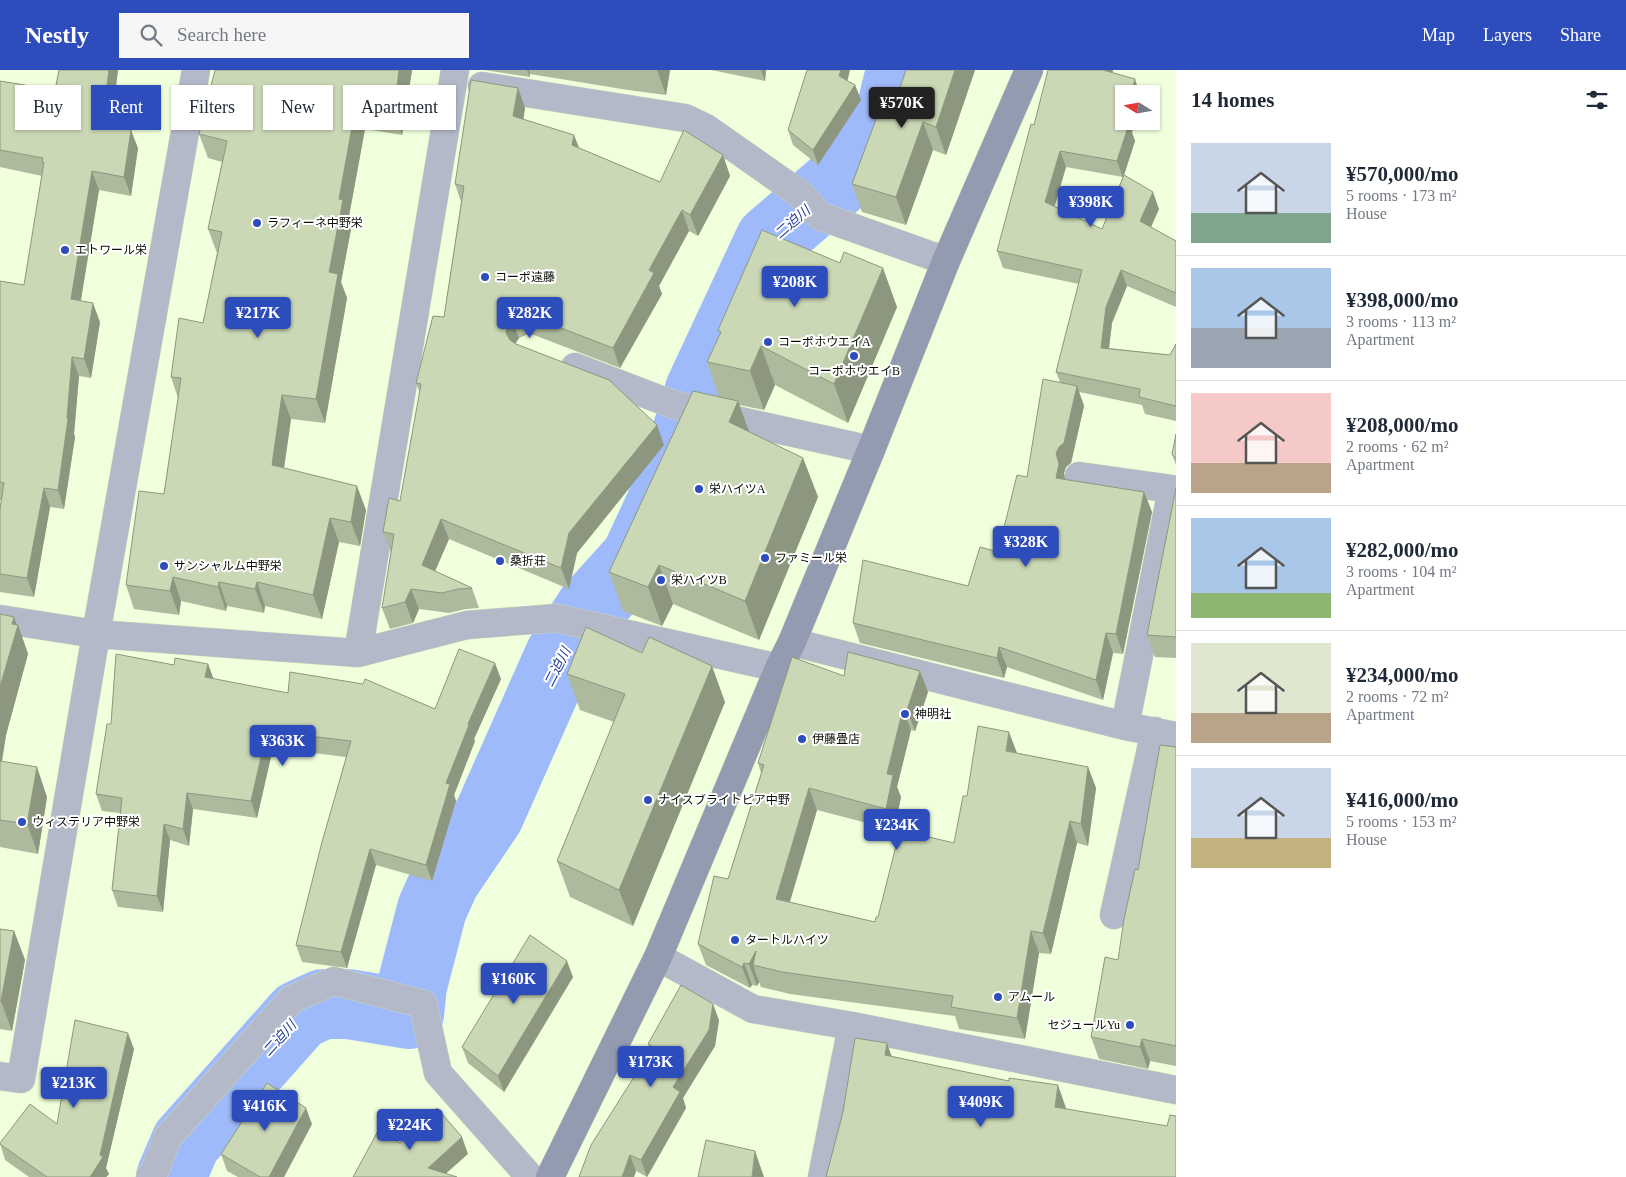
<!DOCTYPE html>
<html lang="en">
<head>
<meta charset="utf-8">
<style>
	body { margin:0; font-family:"Times New Roman","Noto Sans JP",serif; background:#f6f6f7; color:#1f2937; height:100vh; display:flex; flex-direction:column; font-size:19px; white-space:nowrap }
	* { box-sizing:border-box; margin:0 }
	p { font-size:16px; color:#747a83 }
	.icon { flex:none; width:28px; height:28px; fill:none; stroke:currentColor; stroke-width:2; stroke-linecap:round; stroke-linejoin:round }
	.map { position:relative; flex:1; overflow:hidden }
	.drawer { display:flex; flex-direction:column; background:#fff; width:450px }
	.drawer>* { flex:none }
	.guide { position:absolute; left:15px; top:15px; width:475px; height:45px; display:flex; gap:10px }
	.needle { width:32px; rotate:281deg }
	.tools { position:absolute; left:1115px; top:15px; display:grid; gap:10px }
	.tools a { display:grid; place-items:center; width:45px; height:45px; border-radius:0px; background:#fff; box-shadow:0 1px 4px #0004; font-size:25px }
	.price { position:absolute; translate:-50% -42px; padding:0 11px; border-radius:5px; background:#2e4dbd; color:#fff; font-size:16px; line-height:32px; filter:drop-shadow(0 1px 2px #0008) }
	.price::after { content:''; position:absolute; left:50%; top:30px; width:15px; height:11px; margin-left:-8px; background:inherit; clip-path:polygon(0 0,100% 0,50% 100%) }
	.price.active { background:#222; color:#fff }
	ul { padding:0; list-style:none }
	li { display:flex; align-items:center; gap:15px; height:125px; padding:0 15px }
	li+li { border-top:1px solid #e0e1e3 }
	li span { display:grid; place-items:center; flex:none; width:140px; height:100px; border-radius:0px; color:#555 }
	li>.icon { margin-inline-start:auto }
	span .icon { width:60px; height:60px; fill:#fffc; stroke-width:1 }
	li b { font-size:21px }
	h2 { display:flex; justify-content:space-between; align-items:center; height:60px; padding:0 15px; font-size:21px }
	.chip { padding:0 18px; border-radius:0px; background:#fff; box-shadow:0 1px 4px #0004; font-size:18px; line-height:45px }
	.chip.active { background:#2e4dbd; color:#fff }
	header { display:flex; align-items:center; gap:30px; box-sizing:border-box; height:70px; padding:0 25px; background:#2e4dbd; color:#fff }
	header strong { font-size:24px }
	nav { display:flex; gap:28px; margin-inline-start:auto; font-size:18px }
	.search { width:350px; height:45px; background:#f6f6f7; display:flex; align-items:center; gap:12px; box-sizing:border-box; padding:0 18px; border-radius:0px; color:#747a83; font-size:19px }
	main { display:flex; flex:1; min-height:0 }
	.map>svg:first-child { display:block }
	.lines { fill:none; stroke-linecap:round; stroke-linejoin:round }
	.river { stroke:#9fbafa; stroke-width:70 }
	.street-casing { stroke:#cbd8b9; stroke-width:29 }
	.secondary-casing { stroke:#cbd8b9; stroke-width:29 }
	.street { stroke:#b3b9c8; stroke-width:28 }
	.secondary { stroke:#929bb0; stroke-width:28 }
	.wall { fill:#aeba9d; fill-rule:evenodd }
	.shaded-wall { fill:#8d977f }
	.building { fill:#cad8b6; stroke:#8d977f }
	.poi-dot { fill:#2e4dbd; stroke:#fff; stroke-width:2 }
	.labels { text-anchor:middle; stroke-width:4; stroke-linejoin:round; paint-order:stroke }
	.poi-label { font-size:12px; fill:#090d03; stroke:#fff; text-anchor:start }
	.water-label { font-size:14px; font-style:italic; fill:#253f99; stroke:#fff }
</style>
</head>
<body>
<header>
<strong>Nestly</strong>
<div class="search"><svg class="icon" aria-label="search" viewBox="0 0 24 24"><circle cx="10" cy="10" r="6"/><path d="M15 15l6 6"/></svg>Search here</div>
<nav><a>Map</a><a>Layers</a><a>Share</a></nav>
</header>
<main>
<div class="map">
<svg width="1176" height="1107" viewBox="0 0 1176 1107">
	<rect width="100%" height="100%" fill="#f0ffdc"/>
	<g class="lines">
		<path class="river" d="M171,1107L186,1072L299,945L323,934H348L409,944L412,916L432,839L445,810L489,745L560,585L590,539L636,488L673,408L700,320L770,170L848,103L890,46L901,0"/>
		<defs>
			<path id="street" d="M482,16L685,48L706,58L800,124L820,146L946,191
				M575,297L669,333L704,343L871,380
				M1079,406L1172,419L1125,656
				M0,549L96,564L358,583L467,555L556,548L779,598
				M792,572L1125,656L1176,666
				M358,583L455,0
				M1114,845L1155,661
				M658,887L753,939L852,956L1176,1020
				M0,1006L21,1009L96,564L196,0
				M150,1107L155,1100L168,1067L292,929L334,911L423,934L438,1003L530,1107
				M822,1107L852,956"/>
			<path id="secondary" d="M550,1107L658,887L779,598L792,572L871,380L946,191L1029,0"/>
		</defs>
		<use href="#street" class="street-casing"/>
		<use href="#secondary" class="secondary-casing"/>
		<use href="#street" class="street"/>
		<use href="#secondary" class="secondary"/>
	</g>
	<path class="wall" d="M59,0H118L111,55L138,78L131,126L99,120L81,230L100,252L91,308L79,306L74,364L75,367L64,439L50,437L34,527L0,522V439L1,430H0V211L24,215L42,106L0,97V11L55,20Z
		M412,0L402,65L365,59L349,146L352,154L341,212L347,228L325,353L291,349L284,398L366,440L360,476L339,472L322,549L265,536L264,543L227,536L226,541L181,531L179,545L134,539L126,515L164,424L178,328L171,307L203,253L217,183L208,159L222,92L208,88L199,64Z
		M484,0H670L666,25L628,20L530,4V7Z
		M711,0H766L765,11Z
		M975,0L946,85L933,80L906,155L862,142L852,114L888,34L896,29Z
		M1113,0L1112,3L1135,71L1124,105L1159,139L1151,157L1176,171V237L1127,216L1112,253L1109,278L1170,285L1176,274V351L1145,344L1142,335L1079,322L1084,336L1071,393L1066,397L1064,403L1065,410L1144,422L1152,442L1123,584L1113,583L1103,630L1007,597L1004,608L860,573L853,553L968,516L998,482L1027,407L1060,312L1056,302L1079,214L1003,198L997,181L1034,55ZM1066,97L1123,107L1102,159L1054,137Z
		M847,11L855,15L861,30L818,95L793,75L788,60Z
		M518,18L525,38L523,49L579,78L660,112L723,85L730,106L698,166L689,161L659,216L662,224L620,298L534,265H526L519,268L515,274L664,375L577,483L569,519L449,469L435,501L472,518L479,538L466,539L449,543L419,539L413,553L390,559L382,538L391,483V482L383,462L400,431L420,323L416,313L444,247L461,132L455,114Z
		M897,237L848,353L775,315L764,340L739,335L749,362L803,388L818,427L759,570L673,534L662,556L623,541L609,502L719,327L707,292L720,264L718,260Z
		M1176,364V395L1172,384Z
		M1176,418V588L1155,587L1147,565Z
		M0,544L14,547L17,555H18L28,584L6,665L2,692L47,727L38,784L0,777Z
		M208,594L213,609L288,623L435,639L501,609L474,669L475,671L454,725L456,731L432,811L376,795L347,898L302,892L296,875L346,687L273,678L257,748L193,739L189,776L170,770L163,842L118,837L112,820L120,743L102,741L96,724L111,654L174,595Z
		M567,604L725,632L633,856L570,827L557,791L614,652L580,640Z
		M844,606L928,622L915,661L911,660L897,717L901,727L894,760L817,740L790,832L875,852L878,847L954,773L967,726L1017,683L1088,697L1096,718L1088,776L1077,773L1051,884L1039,883L1025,969L959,959L955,946L790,924L761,917L759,912L757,916L752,915L750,918L706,895L698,874L728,809L761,703L758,693Z
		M1176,677V996L1150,991L1148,999L1099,989L1091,967L1118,890L1138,800Z
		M0,859L14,861L25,890L12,961L0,959Z
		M573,907L504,1022L468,993L462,977Z
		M719,950L715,976L683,1028L686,1038L647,1107L636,1101L634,1107H579L651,980L648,974Z
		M134,979L106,1098L109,1104L106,1107H29L5,1090L0,1073L57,1054Z
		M312,1054L284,1107H238L227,1101L221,1084Z"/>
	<path class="shaded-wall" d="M109,0H118L109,71L102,53Z
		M399,0H412L402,65L394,41Z
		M527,0H529L530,4V7Z
		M657,0H670L666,25Z
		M761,0H766L765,11Z
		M841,0H850L845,21L839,6Z
		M955,0H975L946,85L936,57Z
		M1103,0H1113L1109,17Z
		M1135,9L1140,24H1131Z
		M855,15L861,30L818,95L813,80Z
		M518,18L525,38L521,66L513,46Z
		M356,35L365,59L349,146L352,154L341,212L347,228L325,353L316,329L329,202L339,129Z
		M1125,51H1135L1132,63L1135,71L1123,108L1117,91Z
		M923,52L933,80L906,155L896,127Z
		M131,60L138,78L131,126L124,107Z
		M574,65L582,85L572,75Z
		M1060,81L1066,97L1051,149L1045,132Z
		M723,85L730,106L698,166L690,145Z
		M92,101L99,120L78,247L71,229Z
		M1153,122L1159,139L1146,168L1140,151Z
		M682,140L689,161L659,216L662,224L620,298L613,278L649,200Z
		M883,198L897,237L848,353L834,314Z
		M1121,200L1127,216L1112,253L1107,294L1101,278L1106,237Z
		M93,233L100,252L91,308L84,289Z
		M511,248L519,268L515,274L514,283L506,263L507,254Z
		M761,276L775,315L764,340L750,301Z
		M72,287L79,306L74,364L75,367L64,439L58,420L67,348Z
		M1077,316L1084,336L1071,393L1066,397L1064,403L1066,414L1056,408V383Z
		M282,325L291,349L281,419L272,395Z
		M738,331L752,370L729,352Z
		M657,355L664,375L577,483L569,519L561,498L569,463Z
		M803,388L818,427L759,570L745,531Z
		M357,416L366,440L360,476L351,452Z
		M44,418L50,437L34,527L27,508Z
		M1144,422L1152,442L1123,584L1116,564Z
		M330,448L339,472L322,549L313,525Z
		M441,449L449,469L429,515L422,495Z
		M659,495L673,534L662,556L648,517Z
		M173,507L181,531L179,545L170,521Z
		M219,512L227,536L226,541L218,517Z
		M257,512L265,536L264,543L255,519Z
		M411,519L419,539L413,553L405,532Z
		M14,547L17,556L18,555L28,584L6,665L0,702V617Z
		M1106,563L1113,583L1103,630L1096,610Z
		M999,577L1007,597L1004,608L997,588Z
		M495,593L501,609L474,669L475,671L454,725L456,731L432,811L426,795L446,713L468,654Z
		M208,594L214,610L205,607Z
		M712,596L725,632L633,856L619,820Z
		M920,601L928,622L915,661L907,640Z
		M903,639L911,660L897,717L901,727L894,760L886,739L887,704Z
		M267,661L273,678L257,748L251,731Z
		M1009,662L1017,683L1006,681Z
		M37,697L47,727L38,784L27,754Z
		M1088,697L1096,718L1088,776L1081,754Z
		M809,718L817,740L784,851L776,829Z
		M187,723L193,739L189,776L183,759Z
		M1070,751L1077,773L1051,884L1043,863Z
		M164,754L170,770L163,842L157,826Z
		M370,779L376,795L347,898L341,882Z
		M14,861L25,890L12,961L1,931Z
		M1031,861L1039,883L1025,969L1017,948Z
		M756,881L753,895L759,912L757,916L749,894Z
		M567,891L573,907L504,1022L498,1006Z
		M744,893L752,915L750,918L742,897Z
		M713,934L719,950L715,976L683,1028L686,1038L647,1107L641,1090L673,1017Z
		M128,963L134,979L106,1098L109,1104L106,1107H90L100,1085Z
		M1142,969L1150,991L1148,999L1140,977Z
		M887,973L895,996L885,985Z
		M1058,1015L1066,1038L1063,1060L1055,1037Z
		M306,1038L312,1054L284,1107H269Z
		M462,1067L468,1084L442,1107L428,1098Z
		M755,1081L764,1107H752Z
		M630,1085L636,1101L634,1107H622Z"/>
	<path class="building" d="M59,0H109L102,53L131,60L124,107L92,101L71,229L93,233L84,289L72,287L67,348L68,349L58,420L44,418L27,508L0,504V439L4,413L0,412V211L24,215L44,92H42L43,88L0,80V11L55,20Z
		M215,0H399L394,41L356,35L339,129L343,130L329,202L338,204L316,329L282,325L272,395L357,416L351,452L330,448L313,525L257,512L255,519L219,512L218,517L173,507L170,521L126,515L139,421L164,424L181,308L171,307L179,248L203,253L222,162L208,159L227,71L199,64Z
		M807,0H841L839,6L855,15L813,80L788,60Z
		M906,0H955L936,57L923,52L896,127L852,114L882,33L888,34L891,25L896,29Z
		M1048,0H1103L1135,9L1131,24H1124V51H1125V53L1129,54L1117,91L1060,81L1045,132L1102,159L1124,105L1153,122L1140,151L1176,171V223L1121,200L1106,237L1101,278L1170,285L1176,274V336L1139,327L1140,319L1056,302L1082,200L997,181L1031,54L1034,55Z
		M471,10L518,18L513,46L574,65L572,75L660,112L684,60L723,85L690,145L682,140L649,200L654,203L613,278L527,245L519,244L511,248L507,254L506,263L510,270L516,274L609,310L657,355L569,463L561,498L441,449L422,495L472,518L458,519L442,523L411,519L405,532L382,538L394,464L383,462L389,428L400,431L421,314L416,313L433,246L444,247L464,116L455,114Z
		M762,160L840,193L844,182L883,198L834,314L761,276L750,301L707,292L721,262L718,260Z
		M1043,309L1077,316L1064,373L1059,377L1056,383L1059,394L1056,408L1144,422L1116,564L1106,563L1096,610L999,577L997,588L853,553L863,490L968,516L980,477L998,482L1017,405L1027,407Z
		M693,321L738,331L729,352L803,388L745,531L659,495L648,517L609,502Z
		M1176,364V389L1172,384Z
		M1176,418V567L1147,565Z
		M0,544L14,547L12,554L18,555L0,617Z
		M586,557L642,583L649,567L712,596L619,820L557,791L625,624L567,604Z
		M459,579L495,593L468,654L469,655L446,713L450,714L426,795L370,779L341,882L296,875L322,772L351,671L267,661L251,731L187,723L183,759L164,754L157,826L112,820L122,728L96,724L107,654H111L116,584L174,595L175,588L208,594L205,607L288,623L290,602L363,614L365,609L435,639Z
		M848,582L920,601L907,640L903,639L887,704L893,705L886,739L809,718L776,829L875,852L876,847H878L900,760L954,773L963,726H967L978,656L1009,662L1006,681L1088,697L1081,754L1070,751L1043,863L1031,861L1017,948L951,937L953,926L782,902L753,895L756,881L749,894L744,893L742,897L698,874L714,806L728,809L764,695L758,693L792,587L844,606Z
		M1160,675L1176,677V976L1142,969L1140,977L1091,967L1105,887L1118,890L1124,849L1135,799L1138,800Z
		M0,691L37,697L27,754L0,750Z
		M0,859L14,861L1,931H0Z
		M530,865L567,891L498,1006L462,977Z
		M681,915L713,934L709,960L673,1017L680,1022L641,1090L630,1085L622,1107H579L591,1075L653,977L648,974Z
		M75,950L128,963L100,1085L103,1087L90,1107H47L0,1074V1073L30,1034L57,1054Z
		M855,968L887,973L885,985L1009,1011V1008L1058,1015L1055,1037L1167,1056L1170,1045L1176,1046V1107H826L843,1042Z
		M267,1013L306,1038L269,1107H260L221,1084Z
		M437,1038L462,1067L428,1098L457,1107H353L378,1061L400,1073Z
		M706,1070L755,1081L752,1107H698Z"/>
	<g class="poi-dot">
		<circle cx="257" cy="153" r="5"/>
		<circle cx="65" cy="180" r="5"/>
		<circle cx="485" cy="207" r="5"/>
		<circle cx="768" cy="272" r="5"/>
		<circle cx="854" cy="286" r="5"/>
		<circle cx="699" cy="419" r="5"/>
		<circle cx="765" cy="488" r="5"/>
		<circle cx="500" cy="491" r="5"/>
		<circle cx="164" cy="496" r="5"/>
		<circle cx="661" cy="510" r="5"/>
		<circle cx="905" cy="644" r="5"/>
		<circle cx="802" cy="669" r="5"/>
		<circle cx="648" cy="730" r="5"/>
		<circle cx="22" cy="752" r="5"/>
		<circle cx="735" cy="870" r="5"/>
		<circle cx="998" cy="927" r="5"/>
		<circle cx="1130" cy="955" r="5"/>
	</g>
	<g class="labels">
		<g class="poi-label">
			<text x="267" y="157">ラフィーネ中野栄</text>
			<text x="75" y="184">エトワール栄</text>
			<text x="495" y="211">コーポ遠藤</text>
			<text x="778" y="276">コーポホウエイA</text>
			<text x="854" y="305" text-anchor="middle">コーポホウエイB</text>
			<text x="709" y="423">栄ハイツA</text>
			<text x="775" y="492">ファミール栄</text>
			<text x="510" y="495">桑折荘</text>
			<text x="174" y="500">サンシャルム中野栄</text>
			<text x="671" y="514">栄ハイツB</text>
			<text x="915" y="648">神明社</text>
			<text x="812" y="673">伊藤畳店</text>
			<text x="658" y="734">ナイスブライトピア中野</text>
			<text x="32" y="756">ウィステリア中野栄</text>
			<text x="745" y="874">タートルハイツ</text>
			<text x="1008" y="931">アムール</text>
			<text x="1120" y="959" text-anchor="end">セジュールYu</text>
		</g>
		<g class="water-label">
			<text transform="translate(792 152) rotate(-41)" y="5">二迫川</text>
			<text transform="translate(557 597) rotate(-63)" y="5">二迫川</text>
			<text transform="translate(279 968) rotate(-48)" y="5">二迫川</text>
		</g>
	</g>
</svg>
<div class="tools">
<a><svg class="needle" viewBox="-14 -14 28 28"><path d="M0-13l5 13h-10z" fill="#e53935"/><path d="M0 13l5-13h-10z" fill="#747a83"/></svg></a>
</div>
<b class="price active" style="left:902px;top:59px">¥570K</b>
<b class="price" style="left:1091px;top:158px">¥398K</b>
<b class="price" style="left:795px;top:238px">¥208K</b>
<b class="price" style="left:258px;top:269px">¥217K</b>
<b class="price" style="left:530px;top:269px">¥282K</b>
<b class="price" style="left:1026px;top:498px">¥328K</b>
<b class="price" style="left:283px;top:697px">¥363K</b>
<b class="price" style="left:897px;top:781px">¥234K</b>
<b class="price" style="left:514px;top:935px">¥160K</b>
<b class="price" style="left:651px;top:1018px">¥173K</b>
<b class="price" style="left:74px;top:1039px">¥213K</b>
<b class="price" style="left:981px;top:1058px">¥409K</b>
<b class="price" style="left:265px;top:1062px">¥416K</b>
<b class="price" style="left:410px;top:1081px">¥224K</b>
<div class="guide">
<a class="chip">Buy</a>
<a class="chip active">Rent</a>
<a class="chip">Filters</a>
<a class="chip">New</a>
<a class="chip">Apartment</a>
</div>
</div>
<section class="drawer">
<h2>14 homes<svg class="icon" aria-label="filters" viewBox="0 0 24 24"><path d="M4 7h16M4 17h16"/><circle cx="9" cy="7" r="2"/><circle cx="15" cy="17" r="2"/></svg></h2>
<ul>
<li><span style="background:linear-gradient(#c9d6e8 70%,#7fa58c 0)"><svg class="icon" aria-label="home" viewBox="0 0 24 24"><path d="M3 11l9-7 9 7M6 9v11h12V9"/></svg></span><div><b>¥570,000/mo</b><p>5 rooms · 173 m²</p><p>House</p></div></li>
<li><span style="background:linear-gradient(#a9c7e8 60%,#9aa5b1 0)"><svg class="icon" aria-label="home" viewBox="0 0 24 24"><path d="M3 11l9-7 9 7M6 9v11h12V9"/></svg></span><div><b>¥398,000/mo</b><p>3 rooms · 113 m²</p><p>Apartment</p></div></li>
<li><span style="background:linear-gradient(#f6c9c9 70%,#b9a48a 0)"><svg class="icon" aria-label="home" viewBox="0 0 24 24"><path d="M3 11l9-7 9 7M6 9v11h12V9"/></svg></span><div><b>¥208,000/mo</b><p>2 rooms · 62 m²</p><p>Apartment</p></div></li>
<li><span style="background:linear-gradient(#a9c7e8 75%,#8fb573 0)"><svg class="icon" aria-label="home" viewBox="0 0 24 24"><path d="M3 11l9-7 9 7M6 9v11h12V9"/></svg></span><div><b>¥282,000/mo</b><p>3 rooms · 104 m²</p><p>Apartment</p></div></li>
<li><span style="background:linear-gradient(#dfe7d0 70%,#b9a48a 0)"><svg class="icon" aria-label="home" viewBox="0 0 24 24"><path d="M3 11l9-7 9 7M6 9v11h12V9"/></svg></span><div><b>¥234,000/mo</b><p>2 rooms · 72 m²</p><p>Apartment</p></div></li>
<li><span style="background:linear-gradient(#c9d6e8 70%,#c2b280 0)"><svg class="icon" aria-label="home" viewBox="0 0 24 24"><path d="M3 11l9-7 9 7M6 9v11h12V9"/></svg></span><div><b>¥416,000/mo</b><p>5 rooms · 153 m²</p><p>House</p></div></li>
</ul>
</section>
</main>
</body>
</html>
